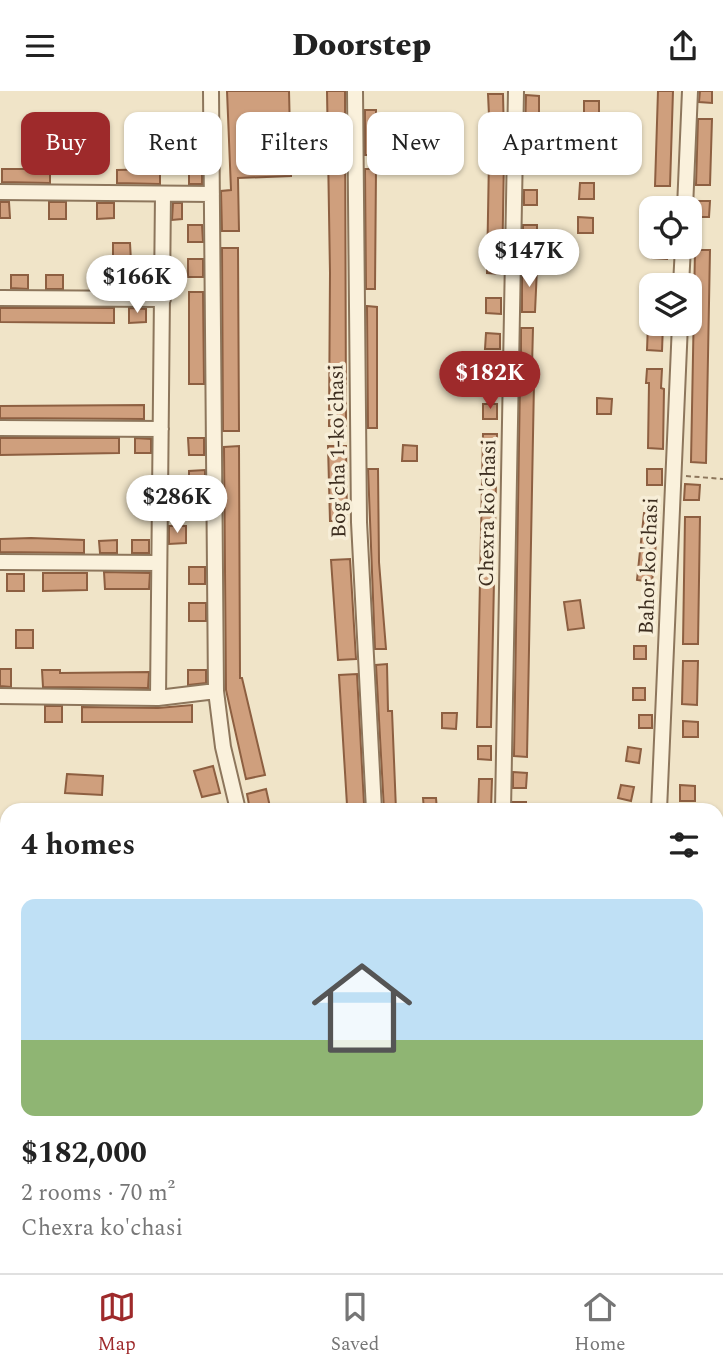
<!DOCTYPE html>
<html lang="en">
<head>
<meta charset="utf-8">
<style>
	body { margin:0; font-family:Spectral,serif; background:#f6f6f6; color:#222; height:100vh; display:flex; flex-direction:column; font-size:26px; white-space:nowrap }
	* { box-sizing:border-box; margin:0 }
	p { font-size:23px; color:#767676 }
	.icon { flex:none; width:38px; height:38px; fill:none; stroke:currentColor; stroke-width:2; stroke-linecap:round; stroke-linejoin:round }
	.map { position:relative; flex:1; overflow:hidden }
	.sheet { position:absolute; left:0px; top:712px; width:724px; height:471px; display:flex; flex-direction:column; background:#fff; border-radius:21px 21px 0 0; box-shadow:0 2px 5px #0004 }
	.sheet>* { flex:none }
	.top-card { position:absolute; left:21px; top:21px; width:682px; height:63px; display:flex; gap:14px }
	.tools { position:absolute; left:639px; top:105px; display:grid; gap:14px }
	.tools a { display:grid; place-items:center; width:63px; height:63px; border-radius:14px; background:#fff; box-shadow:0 2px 5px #0004; font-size:35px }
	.price { position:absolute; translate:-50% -60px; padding:0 16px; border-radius:24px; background:#fff; color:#222; font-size:23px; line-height:46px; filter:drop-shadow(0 2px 4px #0008) }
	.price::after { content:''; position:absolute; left:50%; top:42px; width:21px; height:16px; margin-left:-10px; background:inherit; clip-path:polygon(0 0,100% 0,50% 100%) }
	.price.on { background:#9e2a2b; color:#fff }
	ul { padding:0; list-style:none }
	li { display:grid; align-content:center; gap:14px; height:371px; padding:0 21px }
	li+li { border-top:2px solid #e0e0e0 }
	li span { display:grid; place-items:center; height:217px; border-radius:14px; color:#555 }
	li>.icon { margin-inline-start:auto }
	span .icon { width:126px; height:126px; fill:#fffc; stroke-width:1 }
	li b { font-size:30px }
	h2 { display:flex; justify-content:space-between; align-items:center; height:84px; padding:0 21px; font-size:30px }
	.chip { padding:0 24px; border-radius:14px; background:#fff; box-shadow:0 2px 5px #0004; font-size:24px; line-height:63px }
	.chip.on { background:#9e2a2b; color:#fff }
	header { display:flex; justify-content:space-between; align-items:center; height:91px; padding:0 21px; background:#fff; font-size:32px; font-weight:800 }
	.tab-bar { display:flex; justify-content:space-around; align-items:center; height:98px; border-top:2px solid #e0e0e0; background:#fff; font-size:19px; color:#767676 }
	.tab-bar a { display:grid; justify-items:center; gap:4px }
	.tab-bar .on { color:#9e2a2b }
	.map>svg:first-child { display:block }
	.farmland { fill:#e6deb5 }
	.cemetery { fill:#bfc49a }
	.building { fill:#cf9f7d; stroke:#8d5f41; stroke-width:2 }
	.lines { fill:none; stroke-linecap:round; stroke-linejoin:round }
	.minor-casing { stroke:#8d765c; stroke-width:18 }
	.path { stroke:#8d765c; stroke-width:2; stroke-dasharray:5 3.5; stroke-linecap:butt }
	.minor { stroke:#faf1dc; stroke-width:14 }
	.labels { text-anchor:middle; stroke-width:7; stroke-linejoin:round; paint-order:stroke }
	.street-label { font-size:21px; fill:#3d2e20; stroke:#f7eed8 }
</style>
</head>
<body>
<header><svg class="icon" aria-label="menu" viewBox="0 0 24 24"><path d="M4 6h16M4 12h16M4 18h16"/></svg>Doorstep<svg class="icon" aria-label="share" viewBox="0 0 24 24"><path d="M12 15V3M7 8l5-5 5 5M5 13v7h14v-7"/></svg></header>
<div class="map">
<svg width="723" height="1182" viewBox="0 0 723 1182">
	<rect width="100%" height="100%" fill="#f0e4c8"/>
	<path class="farmland" d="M329,1176H341L344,1182H283Z
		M500,1176H677L701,1182H498Z"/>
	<path class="cemetery" d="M718,935L723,941V1168L718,1166Z"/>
	<path class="building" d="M227,0H289L291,85L238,87L239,140H222L221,100L231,99Z
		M327,0H345L346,335H329L330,182Z
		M658,0H673L670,95H655Z
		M700,0H712V12L699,11Z
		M488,3H503L504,46H490Z
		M526,4L539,5V44L525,43Z
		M584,10H599V25H584Z
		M365,19H376V64H365Z
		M188,25H202V42H188Z
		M698,28H712L710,94H696Z
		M69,53H87V70H70Z
		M596,53L610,54V69H595Z
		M525,58H538V73H524Z
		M489,66H504L502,183L487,182Z
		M189,77H202V93H189Z
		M2,78H50V92L2,91Z
		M160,78V93L117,92V79Z
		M365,78H376L375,198H366Z
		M580,92H594V108H579Z
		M524,99H537V114H524Z
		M654,110L676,111L675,117H654Z
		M695,110H710L709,126H694Z
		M0,111H9L10,127H0Z
		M49,111H66V128H49Z
		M97,112H114V127L97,128Z
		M173,112H182V128L172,129Z
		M578,126L593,127V142H578Z
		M188,134H202L203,151H188Z
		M523,134H537V150L523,149Z
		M113,152H130L131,170H113Z
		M652,156H667V168L652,167Z
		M222,157H238L239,340H223Z
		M695,159H710L706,372L691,371Z
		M188,168H203V186H188Z
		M522,177H537L535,221H522Z
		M11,184H28V198L11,197Z
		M46,184H63V198H46Z
		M189,201H203L204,293H189Z
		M486,207H501V223L486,222Z
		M367,215L377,216V337H368Z
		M0,217H114V232L0,231Z
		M129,217L146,218V231L129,232Z
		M648,233H663L662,260L647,259Z
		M521,237H533L532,276L521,275Z
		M486,242L500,243V258H485Z
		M484,278H498V294L484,293Z
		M647,278H662L661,297L664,298L663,358L648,357L649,292H646Z
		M520,291H534L527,666L514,665Z
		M597,307L612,308L611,323H597Z
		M483,313H497V328H483Z
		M144,314V328L0,327V315Z
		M483,343H497L491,636H477Z
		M0,347H119V362L0,364Z
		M135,347L151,348V362H135Z
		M188,347H204V364H189Z
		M403,354L417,355V370H402Z
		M239,355L240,587H242L265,684L246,688L226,599L224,356Z
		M328,355H346L347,430H330Z
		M368,378H378L379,471L386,558H375Z
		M647,378H662V394H647Z
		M205,379V397H189V380Z
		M685,393L700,394L699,409H684Z
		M170,400H185L186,417H170Z
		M644,422L659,423L652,491L637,489Z
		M685,426H700L698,553H683Z
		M169,435H186V452L169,453Z
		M31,447L84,449V462L0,461V448Z
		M117,449V462H100L99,450Z
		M132,449H149V462H132Z
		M350,468L356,568L338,569L331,469Z
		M189,476H205V493H189Z
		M104,481L150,482L149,498H105Z
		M43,482H87V499L43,500Z
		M7,483H24V500H7Z
		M580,509L584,537L568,539L564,511Z
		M189,512H206V530H189Z
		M642,513H654V525H642Z
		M16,539H33V557H16Z
		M634,555H646V568H634Z
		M683,570H698L697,614L682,613Z
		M387,573L388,620H392L396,719H384L376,574Z
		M0,578H11V596L0,595Z
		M42,579H60V582L149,581L148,597L43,596Z
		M188,579H206V592L188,594Z
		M357,583L364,713L347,714L339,584Z
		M633,597H645V609H633Z
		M192,614V631H82V616L158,617Z
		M45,615H62V631H45Z
		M442,622H457L456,638L442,637Z
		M639,624H652V637H639Z
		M683,630L698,631V646H683Z
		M478,655H491V669L478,668Z
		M628,656L641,658L639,672L626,670Z
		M213,675L220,702L202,706L194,680Z
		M513,681L527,682L526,697H513Z
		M67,683L103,685L102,704L65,702Z
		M479,688H492L491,719H478Z
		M621,694L634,696L631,710L618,707Z
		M680,694L695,695V710H680Z
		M266,698L270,716L250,719L247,703Z
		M423,707H436L437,719H424Z
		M513,711H526V719H513Z"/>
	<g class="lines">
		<defs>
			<path id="minor" d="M211,0L216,600L223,656L238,719
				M355,0L359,431L374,719
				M0,101L212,103
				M685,117L690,0
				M681,194L683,156
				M0,207L163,208
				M0,337L161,338
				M0,471L159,472
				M0,605L158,607L216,600
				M158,607L163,103
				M503,719L516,0
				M659,719L680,233
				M718,789H723
				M0,795L7,797
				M0,903L7,904
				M0,1043L7,1045
				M0,1153H7
				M704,1176L723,1181
				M477,1182L478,1176"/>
		</defs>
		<use href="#minor" class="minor-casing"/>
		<path class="path" d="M686,385L723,388"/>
		<use href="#minor" class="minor"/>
	</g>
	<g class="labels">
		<g class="street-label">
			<text transform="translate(337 360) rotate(-91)" y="7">Bog'cha 1-ko'chasi</text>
			<text transform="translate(487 422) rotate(-89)" y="7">Chexra ko'chasi</text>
			<text transform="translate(648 475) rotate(-88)" y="7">Bahor ko'chasi</text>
		</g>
	</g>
</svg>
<div class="tools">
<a><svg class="icon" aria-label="locate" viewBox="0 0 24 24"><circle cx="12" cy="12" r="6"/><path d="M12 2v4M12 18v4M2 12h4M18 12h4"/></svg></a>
<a><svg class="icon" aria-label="layers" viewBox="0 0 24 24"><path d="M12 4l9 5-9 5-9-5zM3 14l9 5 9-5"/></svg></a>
</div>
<b class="price" style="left:529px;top:198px">$147K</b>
<b class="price" style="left:137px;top:224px">$166K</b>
<b class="price on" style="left:490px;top:320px">$182K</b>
<b class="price" style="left:177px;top:444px">$286K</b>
<div class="top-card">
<a class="chip on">Buy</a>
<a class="chip">Rent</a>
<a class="chip">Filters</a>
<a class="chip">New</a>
<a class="chip">Apartment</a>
</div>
<section class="sheet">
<h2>4 homes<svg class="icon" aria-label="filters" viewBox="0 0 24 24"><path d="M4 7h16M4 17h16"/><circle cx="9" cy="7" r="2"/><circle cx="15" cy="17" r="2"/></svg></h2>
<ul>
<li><span style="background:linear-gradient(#bfe0f5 65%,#8fb573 0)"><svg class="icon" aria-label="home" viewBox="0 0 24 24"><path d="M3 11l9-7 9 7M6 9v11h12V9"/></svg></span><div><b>$182,000</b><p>2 rooms · 70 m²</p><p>Chexra ko'chasi</p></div></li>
</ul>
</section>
</div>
<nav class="tab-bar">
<a class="on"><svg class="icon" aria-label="map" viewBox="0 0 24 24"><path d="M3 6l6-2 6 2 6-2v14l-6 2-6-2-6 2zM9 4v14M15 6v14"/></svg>Map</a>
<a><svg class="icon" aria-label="saved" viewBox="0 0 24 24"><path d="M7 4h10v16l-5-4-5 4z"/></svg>Saved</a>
<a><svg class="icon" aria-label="home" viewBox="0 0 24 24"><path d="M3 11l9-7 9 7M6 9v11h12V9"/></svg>Home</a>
</nav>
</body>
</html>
